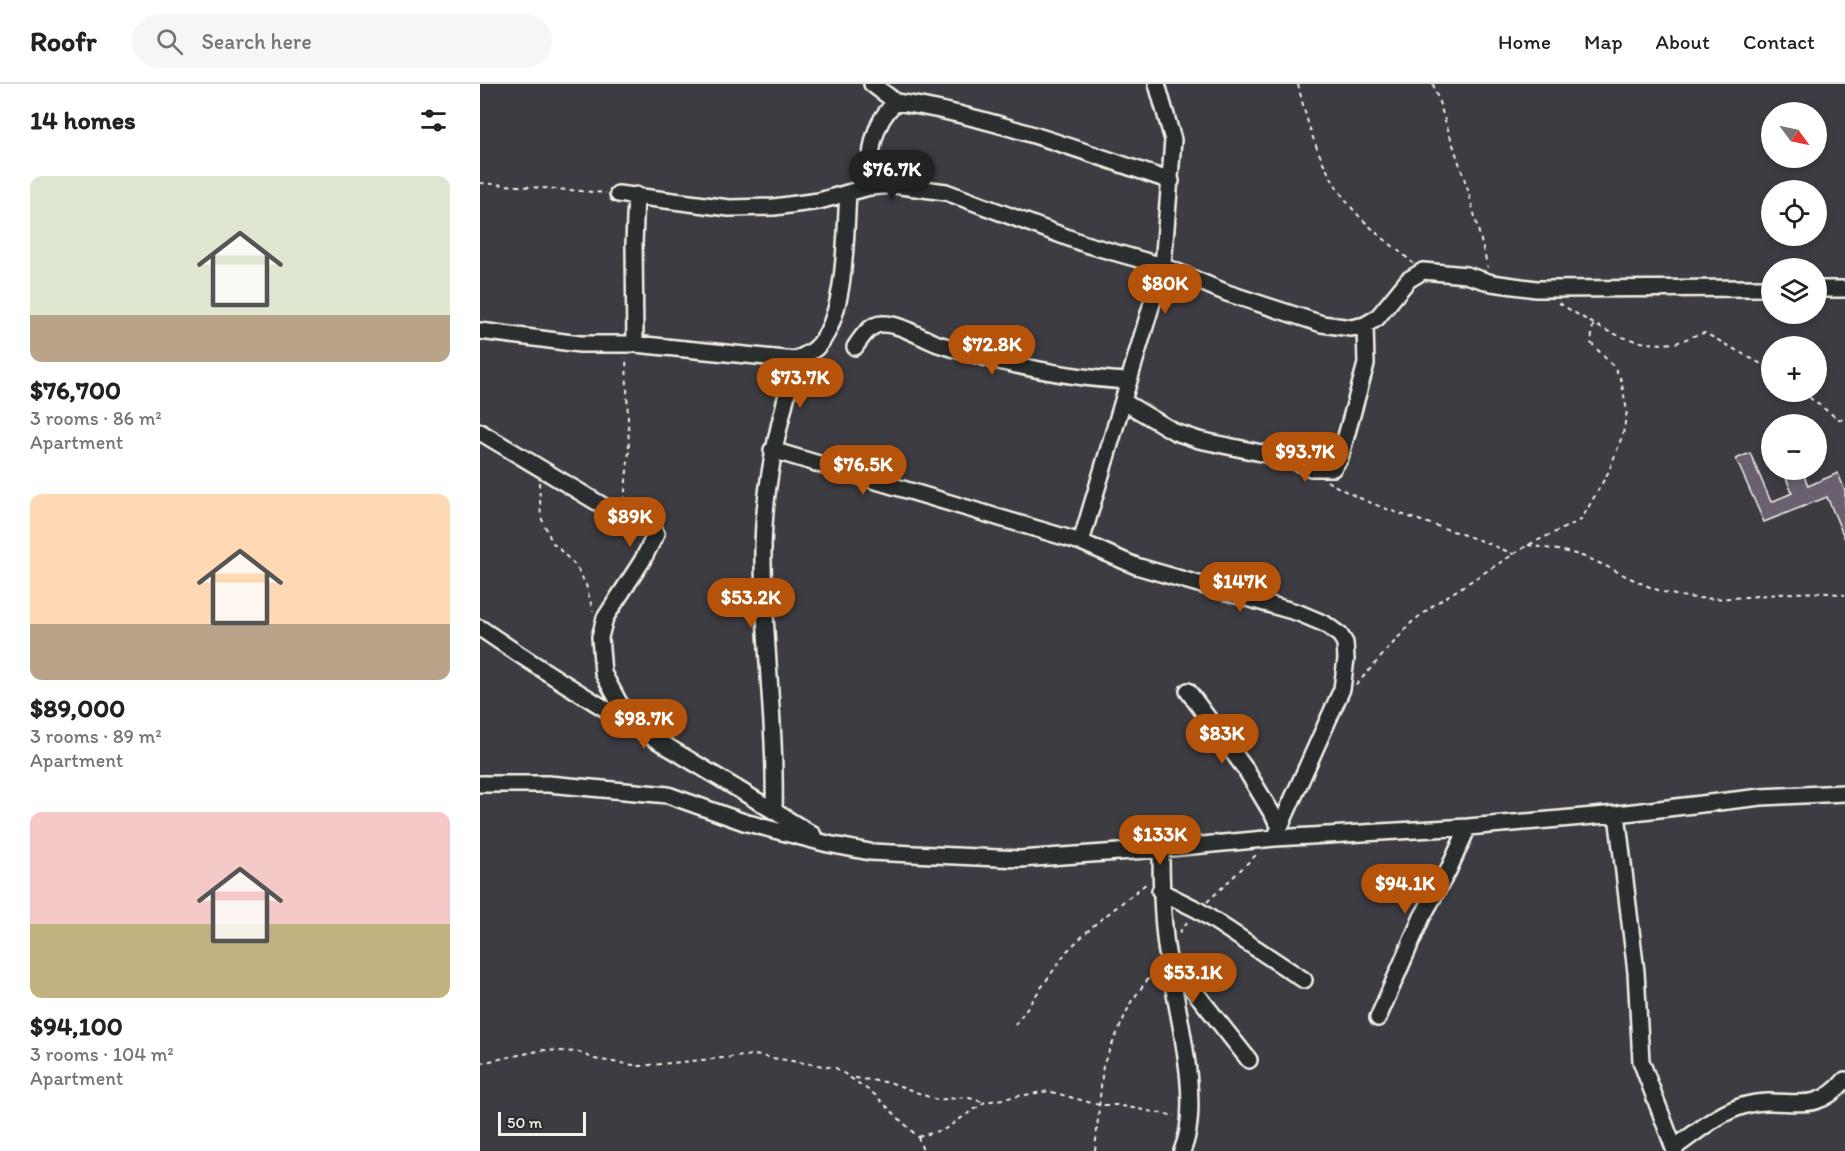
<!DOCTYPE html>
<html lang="en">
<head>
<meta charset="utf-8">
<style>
	body { margin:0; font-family:Itim,sans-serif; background:#f6f6f6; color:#222; height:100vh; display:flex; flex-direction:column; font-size:22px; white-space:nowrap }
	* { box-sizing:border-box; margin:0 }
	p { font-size:20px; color:#767676 }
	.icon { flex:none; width:33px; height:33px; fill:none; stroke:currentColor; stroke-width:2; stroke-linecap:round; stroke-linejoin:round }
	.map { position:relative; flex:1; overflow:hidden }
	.details { display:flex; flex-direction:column; background:#fff; width:480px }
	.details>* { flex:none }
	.needle { width:39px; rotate:123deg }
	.fabs { position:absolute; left:1281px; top:18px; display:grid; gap:12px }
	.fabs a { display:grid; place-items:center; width:66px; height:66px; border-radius:50%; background:#fff; box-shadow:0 3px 9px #0003; font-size:30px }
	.scale { position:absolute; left:18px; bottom:15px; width:88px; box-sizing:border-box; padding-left:6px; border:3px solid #f4f1e8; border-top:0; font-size:16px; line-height:21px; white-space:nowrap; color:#f4f1e8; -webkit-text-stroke:4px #2a2d2e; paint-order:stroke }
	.price { position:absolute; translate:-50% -51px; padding:0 14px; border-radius:21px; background:#b45309; color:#fff; font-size:20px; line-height:39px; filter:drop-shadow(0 2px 3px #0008) }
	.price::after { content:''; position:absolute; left:50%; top:36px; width:18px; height:14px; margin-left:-9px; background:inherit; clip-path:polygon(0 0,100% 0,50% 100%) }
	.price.selected { background:#222; color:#fff }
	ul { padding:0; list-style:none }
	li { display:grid; align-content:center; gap:12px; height:318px; padding:0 30px }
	li span { display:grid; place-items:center; height:186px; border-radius:12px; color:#555 }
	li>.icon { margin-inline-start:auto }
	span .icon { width:108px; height:108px; fill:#fffc; stroke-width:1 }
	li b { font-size:26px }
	h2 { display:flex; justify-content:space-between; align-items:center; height:72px; padding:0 30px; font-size:26px }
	header { display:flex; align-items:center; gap:36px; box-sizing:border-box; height:84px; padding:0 30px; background:#fff; border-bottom:2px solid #e0e0e0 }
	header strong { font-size:28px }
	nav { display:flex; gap:33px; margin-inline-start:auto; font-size:21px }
	.search { width:420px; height:54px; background:#f6f6f6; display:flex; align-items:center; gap:15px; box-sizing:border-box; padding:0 21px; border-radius:33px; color:#767676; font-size:22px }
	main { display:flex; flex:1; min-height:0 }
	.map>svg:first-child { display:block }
	.building { fill:#6a6070; stroke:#f4f1e8; stroke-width:1.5 }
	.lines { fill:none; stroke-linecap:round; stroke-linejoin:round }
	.minor-casing { stroke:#f4f1e8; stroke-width:20 }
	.path { stroke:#f4f1e8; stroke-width:2; stroke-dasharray:4.5 4.5; stroke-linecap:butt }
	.minor { stroke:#2a2d2e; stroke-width:15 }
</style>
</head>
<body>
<header>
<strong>Roofr</strong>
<div class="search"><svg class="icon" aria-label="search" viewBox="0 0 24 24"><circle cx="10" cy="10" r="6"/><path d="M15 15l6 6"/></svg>Search here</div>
<nav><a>Home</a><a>Map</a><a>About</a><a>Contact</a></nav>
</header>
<main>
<section class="details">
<h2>14 homes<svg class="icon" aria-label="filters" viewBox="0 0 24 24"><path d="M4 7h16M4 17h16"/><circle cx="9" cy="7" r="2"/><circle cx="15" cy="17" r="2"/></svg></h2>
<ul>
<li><span style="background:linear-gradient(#dfe7d0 75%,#b9a48a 0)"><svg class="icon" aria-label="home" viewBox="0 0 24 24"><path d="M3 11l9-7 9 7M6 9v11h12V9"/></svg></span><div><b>$76,700</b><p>3 rooms · 86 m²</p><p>Apartment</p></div></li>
<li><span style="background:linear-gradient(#ffd9b3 70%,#b9a48a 0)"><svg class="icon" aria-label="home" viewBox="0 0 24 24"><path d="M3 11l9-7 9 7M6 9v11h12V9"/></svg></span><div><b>$89,000</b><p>3 rooms · 89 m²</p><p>Apartment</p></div></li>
<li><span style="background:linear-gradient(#f6c9c9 60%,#c2b280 0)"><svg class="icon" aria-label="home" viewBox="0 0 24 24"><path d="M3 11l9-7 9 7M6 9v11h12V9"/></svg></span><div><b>$94,100</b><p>3 rooms · 104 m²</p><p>Apartment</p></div></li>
</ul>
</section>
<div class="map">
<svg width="1365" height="1067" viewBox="0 0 1365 1067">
	<rect width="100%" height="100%" fill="#3d3c42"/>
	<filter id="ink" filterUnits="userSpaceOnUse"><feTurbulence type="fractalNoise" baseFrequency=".0167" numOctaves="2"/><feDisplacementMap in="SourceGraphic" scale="12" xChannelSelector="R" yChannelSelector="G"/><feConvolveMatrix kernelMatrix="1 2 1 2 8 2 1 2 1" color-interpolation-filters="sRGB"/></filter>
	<g filter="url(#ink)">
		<path class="building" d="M1270,369L1291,418L1312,409L1303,386H1322L1328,402L1358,389L1365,407V455L1347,413L1284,438L1256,375Z"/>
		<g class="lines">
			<defs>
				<path id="minor" d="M392,0L416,18
					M389,103C390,71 391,40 416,18C511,32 601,67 691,97
					M138,110L249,124L294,123L339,117L389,103L413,101L466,108L605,160L683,182L747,209L842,240L871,244L885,241L897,234L928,196L943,187L986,191L1012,199L1056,205L1292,204
					M1336,205H1365
					M0,247L100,260H155L316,276C322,272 331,269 336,264C367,234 365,150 368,109
					M155,260L154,160L156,111
					M375,263C381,254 390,240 402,240C420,239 441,254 458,260C519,279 586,294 649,297
					M644,318L695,348L719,356L810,375L831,384H853L860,374L886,280L885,241
					M0,348L125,423L168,440L176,450L162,477L125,534L120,553L123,589L149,637
					M292,366L601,458L656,482L819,529L845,540L860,551L865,559L866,575L862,605L795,754
					M601,458L683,182L693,56L677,0
					M0,544C108,618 222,682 333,751
					M708,607L766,686L799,741
					M0,700H68L188,711L264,738L348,760L390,768L540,775L681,765L795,754L988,743L1137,730L1281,713L1365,709
					M294,727C296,643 284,561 283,477C282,408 298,342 316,276
					M1137,730L1156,888L1161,977L1195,1067
					M681,765C681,798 682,830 686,862C694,916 724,1018 702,1067
					M680,807L718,826L824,896
					M691,884L708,899L769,976
					M898,934L942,833L968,787L988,743
					M1194,1064C1217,1048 1239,1028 1266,1021C1306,1010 1333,1035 1365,996"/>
			</defs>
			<use href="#minor" class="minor-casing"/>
			<path class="path" d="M818,0C829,50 846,100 884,137C899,152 917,165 933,179
				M953,0L988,106L1008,184
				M0,99L126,109
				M1079,219C1116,242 1149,264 1194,259C1205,257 1214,250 1225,249L1292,286
				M1322,308L1358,335L1365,336
				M847,397C905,432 972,442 1033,470
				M59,398L61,433L72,458L96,482L106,501L113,527
				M144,417L149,367L146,273
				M1048,461C1072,465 1097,468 1119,479C1146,491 1171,507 1200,512C1255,521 1310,502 1365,511
				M876,601L932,538L955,520L1048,461L1101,436L1129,387L1143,350L1147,327L1141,296L1135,284L1111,259L1113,241
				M727,818L777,770
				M699,849L708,837
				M535,941L587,867L614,841L667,799
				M0,979L63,966L99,968L114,975L160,982L274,971L356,984L394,1010L438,1053L443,1067
				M375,994L412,999L457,1016L486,1013L503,1018
				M438,1053L465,1045L505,1018L568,1007L619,1021H637L695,1032
				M615,1067L623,981L651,918L676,884"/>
			<use href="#minor" class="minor"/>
		</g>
	</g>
</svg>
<div class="fabs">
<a><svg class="needle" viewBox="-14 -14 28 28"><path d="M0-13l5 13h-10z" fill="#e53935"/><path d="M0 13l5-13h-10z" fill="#767676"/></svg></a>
<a><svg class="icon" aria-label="locate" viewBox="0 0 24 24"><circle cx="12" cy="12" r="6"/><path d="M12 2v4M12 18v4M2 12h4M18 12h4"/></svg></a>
<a><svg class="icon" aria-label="layers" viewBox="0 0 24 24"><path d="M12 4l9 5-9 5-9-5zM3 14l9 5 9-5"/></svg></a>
<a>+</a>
<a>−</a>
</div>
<div class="scale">50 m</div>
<b class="price selected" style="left:412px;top:117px">$76.7K</b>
<b class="price" style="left:685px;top:231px">$80K</b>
<b class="price" style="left:512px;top:292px">$72.8K</b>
<b class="price" style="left:320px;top:325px">$73.7K</b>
<b class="price" style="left:825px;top:399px">$93.7K</b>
<b class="price" style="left:383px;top:412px">$76.5K</b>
<b class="price" style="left:150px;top:464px">$89K</b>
<b class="price" style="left:760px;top:529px">$147K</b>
<b class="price" style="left:271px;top:545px">$53.2K</b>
<b class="price" style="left:164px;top:666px">$98.7K</b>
<b class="price" style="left:742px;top:681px">$83K</b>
<b class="price" style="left:680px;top:782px">$133K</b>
<b class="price" style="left:925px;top:831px">$94.1K</b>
<b class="price" style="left:713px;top:920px">$53.1K</b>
</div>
</main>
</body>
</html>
